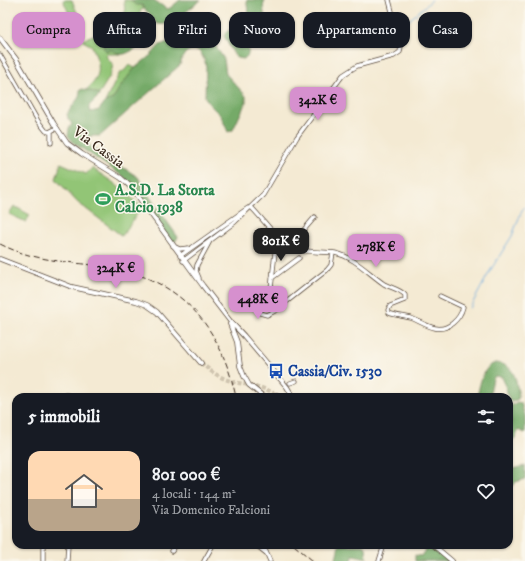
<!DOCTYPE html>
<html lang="it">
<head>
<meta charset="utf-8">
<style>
	body { margin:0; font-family:"IM FELL DW Pica",serif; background:#242831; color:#f1f3f6; height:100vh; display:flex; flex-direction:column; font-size:15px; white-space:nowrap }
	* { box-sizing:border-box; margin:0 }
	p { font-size:13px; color:#9ea1a6 }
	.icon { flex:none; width:22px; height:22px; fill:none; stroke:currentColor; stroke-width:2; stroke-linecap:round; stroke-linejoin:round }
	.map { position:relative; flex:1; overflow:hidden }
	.panel { position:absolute; left:12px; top:393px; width:501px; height:156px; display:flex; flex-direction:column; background:#171b24; border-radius:12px; box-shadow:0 1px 3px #0004 }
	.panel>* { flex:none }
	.hud { position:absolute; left:12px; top:12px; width:501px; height:36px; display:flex; gap:8px }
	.price { position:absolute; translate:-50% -34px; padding:0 9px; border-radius:8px; background:#d690ce; color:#111; font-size:13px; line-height:26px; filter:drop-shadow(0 1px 2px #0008) }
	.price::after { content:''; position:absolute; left:50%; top:24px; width:12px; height:9px; margin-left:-6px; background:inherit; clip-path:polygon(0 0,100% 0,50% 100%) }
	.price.current { background:#222; color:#fff }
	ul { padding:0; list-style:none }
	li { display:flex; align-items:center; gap:12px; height:100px; padding:0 16px }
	li span { display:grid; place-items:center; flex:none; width:112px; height:80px; border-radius:12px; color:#555 }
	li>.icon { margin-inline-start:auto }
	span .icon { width:48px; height:48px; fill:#fffc; stroke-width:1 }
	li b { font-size:17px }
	h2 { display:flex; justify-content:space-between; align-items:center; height:48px; padding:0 16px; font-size:17px }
	.tag { padding:0 14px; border-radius:12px; background:#171b24; box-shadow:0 1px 3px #0004; font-size:14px; line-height:36px }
	.tag.current { background:#d690ce; color:#111 }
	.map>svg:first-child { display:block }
	.green { fill:#92c576; stroke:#66784a }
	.forest { fill:#75aa67; stroke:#586a42 }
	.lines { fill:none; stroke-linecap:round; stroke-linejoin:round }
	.stream { stroke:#6daade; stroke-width:1 }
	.major-tunnel { stroke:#cfc4af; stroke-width:4; stroke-dasharray:4 2; stroke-linecap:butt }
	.minor-casing { stroke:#574739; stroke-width:5 }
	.major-casing { stroke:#574739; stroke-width:5.5 }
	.minor { stroke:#fff; stroke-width:3.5 }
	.major { stroke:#fff; stroke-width:4 }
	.rail { stroke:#3b2a1e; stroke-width:1; stroke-dasharray:6 3; stroke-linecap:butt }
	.labels { text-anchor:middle; stroke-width:3; stroke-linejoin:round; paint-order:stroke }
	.street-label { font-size:15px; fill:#3b2a1e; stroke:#fbf7ec }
	.leisure-label { font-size:15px; font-weight:bold; fill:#27864d; stroke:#fbf7ec; text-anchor:start }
	.transit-label { font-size:15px; font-weight:bold; fill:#164399; stroke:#fbf7ec; text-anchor:start }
</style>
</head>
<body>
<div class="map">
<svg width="525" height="561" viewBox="0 0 525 561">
	<rect width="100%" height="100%" fill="#fbf7ec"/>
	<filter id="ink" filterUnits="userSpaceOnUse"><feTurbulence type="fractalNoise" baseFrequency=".025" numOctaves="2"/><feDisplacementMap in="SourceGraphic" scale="8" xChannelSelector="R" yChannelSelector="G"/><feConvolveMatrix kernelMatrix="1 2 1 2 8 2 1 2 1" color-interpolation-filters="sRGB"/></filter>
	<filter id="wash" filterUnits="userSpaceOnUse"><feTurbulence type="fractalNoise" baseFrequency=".012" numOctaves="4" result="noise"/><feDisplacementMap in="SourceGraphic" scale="16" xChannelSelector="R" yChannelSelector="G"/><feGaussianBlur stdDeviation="0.9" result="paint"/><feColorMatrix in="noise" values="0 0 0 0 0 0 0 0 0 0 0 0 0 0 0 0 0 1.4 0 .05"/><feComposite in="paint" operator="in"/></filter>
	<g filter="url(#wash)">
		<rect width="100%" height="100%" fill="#f4ead3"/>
		<path class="green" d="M63,0H72L83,28V30L76,40L60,41L59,39L65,37L67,33H73L74,31L75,27Z
			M124,0H132V2L142,5L144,9L141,10L139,15L143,24L142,37L139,26L131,19L129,21L126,20L125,15Z
			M94,35L114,36L113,39L109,40L106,51L113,50L121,54H107L106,56L113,65L110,76L99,94L91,91L86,90C103,76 100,65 92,46L83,41V40L89,37L90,36Z
			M129,65L135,68L120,87L113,99L105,102L119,74L125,70Z
			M61,163L86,174L92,168L114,183L142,207L122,236L77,202L56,179Z
			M14,206L30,215L26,222L9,214Z"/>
		<path class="forest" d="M132,0H154L167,9L170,8L180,0H201C190,8 168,30 156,23L149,13L144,9L142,5H136L132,2Z
			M247,0H265C261,8 266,14 264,22C260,36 247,39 248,55L244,59L237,58L233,53L224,36C227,27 237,30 244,29C255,17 246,13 247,0Z
			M133,14L135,15C140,28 149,43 133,50C129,52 124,55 121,54C114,52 113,49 106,51L104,49L103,40L106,38L112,40C119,32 127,36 126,20L130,21L131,15Z
			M199,26L210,29L214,33L216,47L224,59L226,74L246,96V102L233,130L228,132L221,116L209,104L205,97L206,65L202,55L198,50C186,49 183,54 180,65L100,136H90L87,142L92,148L138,177L149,196L178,237L175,242L171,241L124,177L74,143L68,136L69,128L72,124L68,119L67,114L79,97L80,90L83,89L99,94V96L89,106V110L91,112L99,110L105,102L113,99L120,87L135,68L151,55L160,45L178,38Z
			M496,363C516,365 515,379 519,396L518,399L512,402L509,401V397H508L506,388L502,377L495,376L493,379L489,397H477C480,385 482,366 496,363Z
			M517,402L521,403L525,416V433L518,430C517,436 515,440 509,442V427L511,422L509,407Z
			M525,466V479L516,482L510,488L509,470Z
			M339,545H362L366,547L367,558L353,555L352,561H337L336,558Z
			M420,545L429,546L450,561H415V555L421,556L425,550Z"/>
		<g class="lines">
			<path class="stream" d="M407,22L432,0
				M470,308L490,271L512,236L522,210L525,207"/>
		</g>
	</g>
	<g filter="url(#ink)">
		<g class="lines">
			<path class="major-tunnel" d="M201,363C210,371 220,378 231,381C248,386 261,385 277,395"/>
			<defs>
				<path id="minor" d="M0,55L38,121L46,131L49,132L57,128
					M51,143V131
					M251,207C263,219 275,237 289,247C296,252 325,252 335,253C354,257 368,273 384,284C391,288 400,289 405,295V300L390,306L388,310L389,313C396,316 404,316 411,318C419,321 426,326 435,328C448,331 460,319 463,307L440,296
					M173,246L180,249L188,248
					M289,247L315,217
					M180,256L248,208
					M183,261L235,222L263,195L297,137L343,75L357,66L394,56L400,52L401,46L389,0
					M199,278L196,271L197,265L210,241
					M272,278L299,258
					M269,306L277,235
					M279,308L269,307V306L260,309V313L267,315L275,311L327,270L331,265L333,253
					M290,383L296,381
					M56,397L66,395L77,397
					M43,545V561
					M256,545L266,553
					M263,545L270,561
					M134,546L135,545
					M172,551L176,545
					M67,561L68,545
					M204,561L213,545
					M379,561L384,545"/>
				<path id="major" d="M0,38L16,59L54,124L67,143L82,154L121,178L132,188L203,286L230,321L244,336L287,387L293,397
					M0,259L72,287L136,301L147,305L157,312L201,363
					M230,324L237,342L240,366L244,376L249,385L264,397
					M277,395L280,397
					M433,545L452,561"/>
			</defs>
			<use href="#minor" class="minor-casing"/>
			<use href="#major" class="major-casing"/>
			<use href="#minor" class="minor"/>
			<use href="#major" class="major"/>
			<path class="rail" d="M0,244C38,263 72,261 112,268C184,281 221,329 236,397
				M294,545L313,561"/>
		</g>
	</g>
	<defs>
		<symbol id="stadium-bare" viewBox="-9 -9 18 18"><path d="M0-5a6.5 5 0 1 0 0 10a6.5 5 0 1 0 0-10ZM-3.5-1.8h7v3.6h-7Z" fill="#2e9e5b" stroke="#fbf7ec" stroke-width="2.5" paint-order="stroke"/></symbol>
		<symbol id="bus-bare" viewBox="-9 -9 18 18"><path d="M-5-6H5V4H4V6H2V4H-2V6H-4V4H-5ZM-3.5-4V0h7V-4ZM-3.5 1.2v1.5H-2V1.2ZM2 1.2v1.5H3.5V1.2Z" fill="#1a4fb4" stroke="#fbf7ec" stroke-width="2.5" paint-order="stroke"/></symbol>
	</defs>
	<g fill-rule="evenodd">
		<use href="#stadium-bare" x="92" y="188" width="22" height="22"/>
		<use href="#bus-bare" x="265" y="360" width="22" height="22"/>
	</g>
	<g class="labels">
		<g class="street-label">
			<text transform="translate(99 147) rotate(36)" y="5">Via Cassia</text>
		</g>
		<g class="leisure-label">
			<text x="115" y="195">A.S.D. La Storta<tspan x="115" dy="17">Calcio 1938</tspan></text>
		</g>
		<g class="transit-label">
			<text x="288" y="376">Cassia/Civ. 1530</text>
		</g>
	</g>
</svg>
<b class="price" style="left:318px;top:121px">342K €</b>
<b class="price current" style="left:281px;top:262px">801K €</b>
<b class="price" style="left:376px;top:268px">278K €</b>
<b class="price" style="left:116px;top:289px">324K €</b>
<b class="price" style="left:258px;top:320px">448K €</b>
<div class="hud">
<a class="tag current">Compra</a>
<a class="tag">Affitta</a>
<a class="tag">Filtri</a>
<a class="tag">Nuovo</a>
<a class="tag">Appartamento</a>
<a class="tag">Casa</a>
</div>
<section class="panel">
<h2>5 immobili<svg class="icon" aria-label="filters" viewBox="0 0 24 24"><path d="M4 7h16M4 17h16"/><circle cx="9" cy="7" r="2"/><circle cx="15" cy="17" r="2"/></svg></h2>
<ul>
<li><span style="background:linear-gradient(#ffd9b3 60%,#b9a48a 0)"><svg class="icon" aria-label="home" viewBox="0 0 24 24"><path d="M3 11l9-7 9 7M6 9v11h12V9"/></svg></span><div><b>801 000 €</b><p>4 locali · 144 m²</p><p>Via Domenico Falcioni</p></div><svg class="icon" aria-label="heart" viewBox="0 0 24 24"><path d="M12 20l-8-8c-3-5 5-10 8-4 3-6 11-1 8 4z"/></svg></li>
</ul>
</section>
</div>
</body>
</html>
